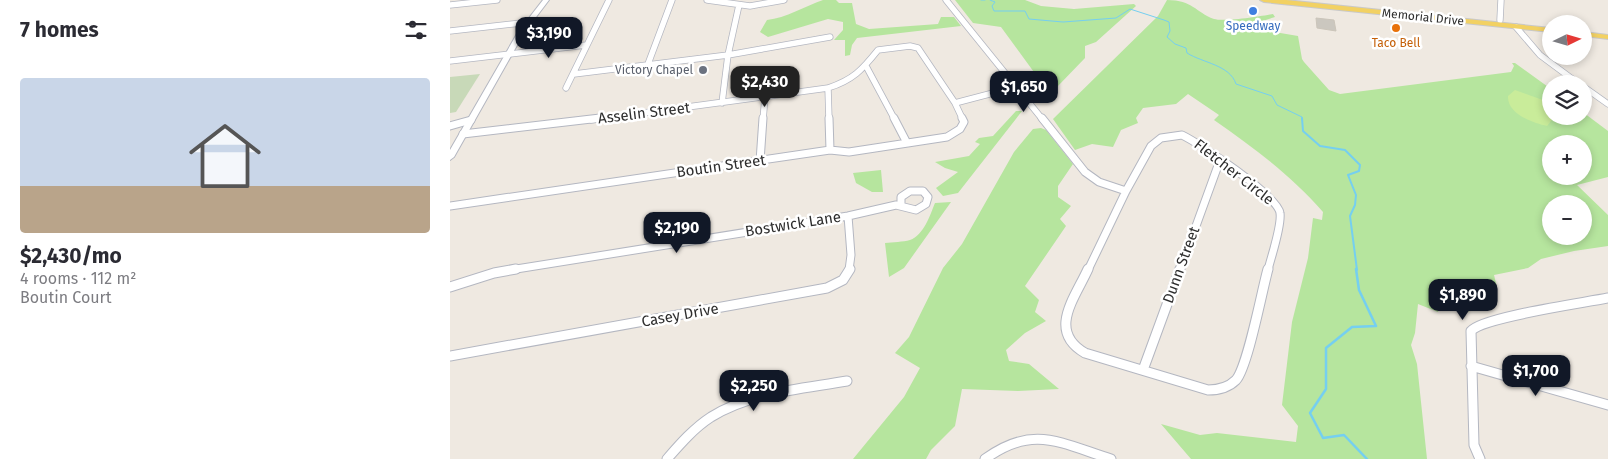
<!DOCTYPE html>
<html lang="en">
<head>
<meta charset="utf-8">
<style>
	body { margin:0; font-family:"Fira Sans",sans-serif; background:#f7f7f7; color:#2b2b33; height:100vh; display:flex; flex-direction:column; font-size:19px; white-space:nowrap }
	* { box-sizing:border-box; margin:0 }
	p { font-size:16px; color:#7c7c81 }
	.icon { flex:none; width:28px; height:28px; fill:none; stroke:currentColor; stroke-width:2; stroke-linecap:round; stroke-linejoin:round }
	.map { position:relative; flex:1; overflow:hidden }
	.side { display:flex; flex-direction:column; background:#fff; width:450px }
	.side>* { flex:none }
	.needle { width:32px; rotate:85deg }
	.fabs { position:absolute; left:1092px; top:15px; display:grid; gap:10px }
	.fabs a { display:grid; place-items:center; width:50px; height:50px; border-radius:50%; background:#fff; box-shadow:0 2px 8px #0003; font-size:25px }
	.price { position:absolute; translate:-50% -42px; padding:0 11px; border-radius:10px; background:#111827; color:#fff; font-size:16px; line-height:32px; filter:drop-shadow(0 1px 2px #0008) }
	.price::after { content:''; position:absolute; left:50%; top:30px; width:15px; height:11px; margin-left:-8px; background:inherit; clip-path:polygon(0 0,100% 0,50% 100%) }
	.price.on { background:#222; color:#fff }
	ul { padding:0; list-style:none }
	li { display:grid; align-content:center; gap:10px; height:265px; padding:0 20px }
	li span { display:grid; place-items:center; height:155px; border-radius:5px; color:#555 }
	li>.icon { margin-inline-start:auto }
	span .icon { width:90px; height:90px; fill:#fffc; stroke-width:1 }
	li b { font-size:21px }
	h2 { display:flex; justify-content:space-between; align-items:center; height:60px; padding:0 20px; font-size:21px }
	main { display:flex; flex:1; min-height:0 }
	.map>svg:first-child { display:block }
	.green { fill:#b6e59e; fill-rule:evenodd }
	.cemetery { fill:#c8d9b8 }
	.pitch { fill:#c9ec9a }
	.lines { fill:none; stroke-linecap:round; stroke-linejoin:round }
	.stream-far2 { stroke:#75cff0; stroke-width:1 }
	.stream-far1 { stroke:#75cff0; stroke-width:2 }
	.stream { stroke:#75cff0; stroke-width:2.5 }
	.building { fill:#cbc7bf; stroke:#cbc5ba }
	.minor-far2-casing { stroke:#b4b7c1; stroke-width:7 }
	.minor-far1-casing { stroke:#b4b7c1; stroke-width:9 }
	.minor-casing { stroke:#b4b7c1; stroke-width:11 }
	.tertiary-casing { stroke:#b4b7c1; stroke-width:2 }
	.primary-casing { stroke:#c9c9c9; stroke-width:2 }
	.minor-far2 { stroke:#fff; stroke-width:5.5 }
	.minor-far1 { stroke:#fff; stroke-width:7 }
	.minor { stroke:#fff; stroke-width:9 }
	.tertiary { fill:#fff; fill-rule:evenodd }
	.primary { fill:#f2d163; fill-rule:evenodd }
	.shop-dot { fill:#3f7fe0; stroke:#fff; stroke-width:2 }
	.food-dot { fill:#e8710a; stroke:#fff; stroke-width:2 }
	.worship-dot { fill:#6b7280; stroke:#fff; stroke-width:2 }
	.labels { text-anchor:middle; stroke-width:5; stroke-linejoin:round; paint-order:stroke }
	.far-street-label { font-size:12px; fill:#2e2e2e; stroke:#fff }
	.far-shop-label { font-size:12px; fill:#366cbe; stroke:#fff }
	.far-food-label { font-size:12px; fill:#c56008; stroke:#fff }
	.far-worship-label { font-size:12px; fill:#5b616d; stroke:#fff; text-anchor:end }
	.street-label { font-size:15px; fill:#2e2e2e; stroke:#fff }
</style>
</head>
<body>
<main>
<section class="side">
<h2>7 homes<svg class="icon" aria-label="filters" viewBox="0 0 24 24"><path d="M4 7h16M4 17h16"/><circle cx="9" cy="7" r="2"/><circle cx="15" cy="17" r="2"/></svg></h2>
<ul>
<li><span style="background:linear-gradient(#c9d6e8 70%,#b9a48a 0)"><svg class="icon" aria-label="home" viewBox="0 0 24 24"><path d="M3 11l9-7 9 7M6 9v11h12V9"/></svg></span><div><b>$2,430/mo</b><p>4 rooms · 112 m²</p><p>Boutin Court</p></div></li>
</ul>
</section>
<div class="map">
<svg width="1158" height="459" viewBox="0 0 1158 459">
	<rect width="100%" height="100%" fill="#efe9e1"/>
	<path class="green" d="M373,0H386L389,3H402L406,24L419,29L488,24L491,17H504L511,26L407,38L402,45L400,55L395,56V40H384L393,30V22L378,19L318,37L310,32L317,20C336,18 355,6 373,0Z
		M505,0H575L591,6L624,9L684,4L686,6L646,42L635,46V58L607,87L597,90L551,27L523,23Z
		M717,0C743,0 745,12 764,19C775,22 811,16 823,14L825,17L800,25L802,28L848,36L852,59L854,62L879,90L890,94L1061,72L1064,66L1062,63H1065L1101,89V116H1134V113L1158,131V177L1127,185L1158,215V246L1124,251L1091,259L1078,268L1044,275L1047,287L1010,280L993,288L988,312L968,304L965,333L961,345L967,364L977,459H741L711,424L750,435L767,433L846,442L848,426L832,405L842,322L858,258L863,218L872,220L873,212C841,175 804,148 764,120L769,115L738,94L726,104L693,108L686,118L688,123L671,130L663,147L642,144L625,150L603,119L708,16ZM1101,144H1134V176H1101ZM1101,204H1134V236H1101Z
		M566,111H572L508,193L493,196L486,188L508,172L495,168L485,162L519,156L530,144L525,142L529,138L543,136Z
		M591,128L596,130L623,164L608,186V197L621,206L610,219L616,226L575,286L589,300L585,312L596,321L575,333L556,350L559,361L579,364L609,389L568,391L512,389L505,426L481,450L476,459H403L454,397L470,368L445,353L459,337L493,268L512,244L564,152L583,129Z
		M431,170L433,192H422L406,183L403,173Z
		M501,202L454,268L439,277L435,243C443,242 453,242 460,240C474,235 480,215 485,203Z"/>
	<path class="cemetery" d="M30,74L6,112L0,113V77Z"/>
	<path class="pitch" d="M1065,90L1101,103V116H1105L1097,126C1083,123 1057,114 1058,96Z
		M1027,295L1038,308L1009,313L998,299Z"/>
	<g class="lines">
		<path class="stream-far2" d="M531,0H535
			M540,0L545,2L542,6L544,11H575L579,19L613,22L666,18L680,9L714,20L719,22L720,31L717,37L725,44L736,48L737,53C753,63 780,65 786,84L822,96L827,105L852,117V120"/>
		<path class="stream-far1" d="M852,118L853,131L870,146L895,150L910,165L909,171L898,175L906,195L905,205L900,216L907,270"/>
		<path class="stream" d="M906,269L909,290L926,326L902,327L876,348V389L860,413L873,438L894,435L917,459"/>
	</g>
	<path class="building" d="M866,18L884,20L886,31L867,28Z"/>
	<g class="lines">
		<defs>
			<path id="minor-far2" d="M257,0L300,6L334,0
				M496,0L593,120
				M0,5L47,0
				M1050,20L1051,0
				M1066,27L1090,55L1129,84
				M0,31L81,22
				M0,61L136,45
				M198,64L222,0
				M416,66L445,120
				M124,74L278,55L380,37
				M1134,87L1158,104
				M116,88L159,0
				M378,88L379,120
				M272,103L278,55L289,5
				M505,103L513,120
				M141,120L378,88C403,80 412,70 428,50L460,46L468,48L505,103L566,87
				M313,120L315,97"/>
			<path id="minor-far1" d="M379,118L380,150
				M444,118L457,143
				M592,118L635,172L649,182L676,191
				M0,126L21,120
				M13,134L150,118
				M310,161L313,118
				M0,206L380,150L399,152L497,137L510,129L514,122L512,118
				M398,216L401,255L399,270
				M60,270L398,216L446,205L466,210L476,204L478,197L473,191H460L451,197V205
				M638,270L676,191L701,146L711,138L732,135C749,143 828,196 830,213C832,226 821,257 818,270
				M730,270L770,160"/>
			<path id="minor" d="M638,269C625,298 597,331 635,353L758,390C769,390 778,388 786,380C798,366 812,290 818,269
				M0,287L44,273L66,269
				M0,356L377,288L393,280L400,269
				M1021,366L1158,405
				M693,370L730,269
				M217,459C230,444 244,428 261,417C302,392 351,389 397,381
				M535,459C583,424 610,443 661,459
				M1030,459L1024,445L1021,331C1032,317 1134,303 1158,298"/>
			<path id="tertiary" d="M93,0H99L74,33L4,157L0,160V150L68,32Z"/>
			<path id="primary" d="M810,0H836L1101,28V32L814,2Z
				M1134,32L1158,35V39L1134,36Z"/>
		</defs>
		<use href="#minor-far2" class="minor-far2-casing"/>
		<use href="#minor-far1" class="minor-far1-casing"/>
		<use href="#minor" class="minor-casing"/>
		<use href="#tertiary" class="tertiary-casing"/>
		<use href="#primary" class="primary-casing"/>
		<use href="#minor-far2" class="minor-far2"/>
		<use href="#minor-far1" class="minor-far1"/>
		<use href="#minor" class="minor"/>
		<use href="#tertiary" class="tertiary"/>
		<use href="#primary" class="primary"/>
	</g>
	<circle class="shop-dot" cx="803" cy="11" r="5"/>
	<circle class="food-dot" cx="946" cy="28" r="5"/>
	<circle class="worship-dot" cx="253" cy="70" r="5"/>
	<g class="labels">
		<g class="far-street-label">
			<text transform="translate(973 17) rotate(6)" y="4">Memorial Drive</text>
		</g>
		<g class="far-shop-label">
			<text x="803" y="30">Speedway</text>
		</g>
		<g class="far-food-label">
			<text x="946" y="47">Taco Bell</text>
		</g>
		<g class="far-worship-label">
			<text x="243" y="74">Victory Chapel</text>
		</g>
		<g class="street-label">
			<text transform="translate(194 113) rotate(-7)" y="5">Asselin Street</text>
			<text transform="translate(271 166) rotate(-8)" y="5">Boutin Street</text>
			<text transform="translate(784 172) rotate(38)" y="5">Fletcher Circle</text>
			<text transform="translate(343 224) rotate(-9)" y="5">Bostwick Lane</text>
			<text transform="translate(731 265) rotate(-70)" y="5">Dunn Street</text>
			<text transform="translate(230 315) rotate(-10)" y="5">Casey Drive</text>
		</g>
	</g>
</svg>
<div class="fabs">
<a><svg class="needle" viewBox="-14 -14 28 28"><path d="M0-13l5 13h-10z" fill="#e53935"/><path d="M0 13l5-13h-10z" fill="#7c7c81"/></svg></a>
<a><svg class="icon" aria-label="layers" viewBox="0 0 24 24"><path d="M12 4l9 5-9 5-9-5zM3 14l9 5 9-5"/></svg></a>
<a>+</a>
<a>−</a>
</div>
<b class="price" style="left:99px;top:59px">$3,190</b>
<b class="price on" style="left:315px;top:108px">$2,430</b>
<b class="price" style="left:574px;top:113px">$1,650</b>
<b class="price" style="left:227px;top:254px">$2,190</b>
<b class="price" style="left:1013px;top:321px">$1,890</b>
<b class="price" style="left:1086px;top:397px">$1,700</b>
<b class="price" style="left:304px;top:412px">$2,250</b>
</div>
</main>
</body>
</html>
